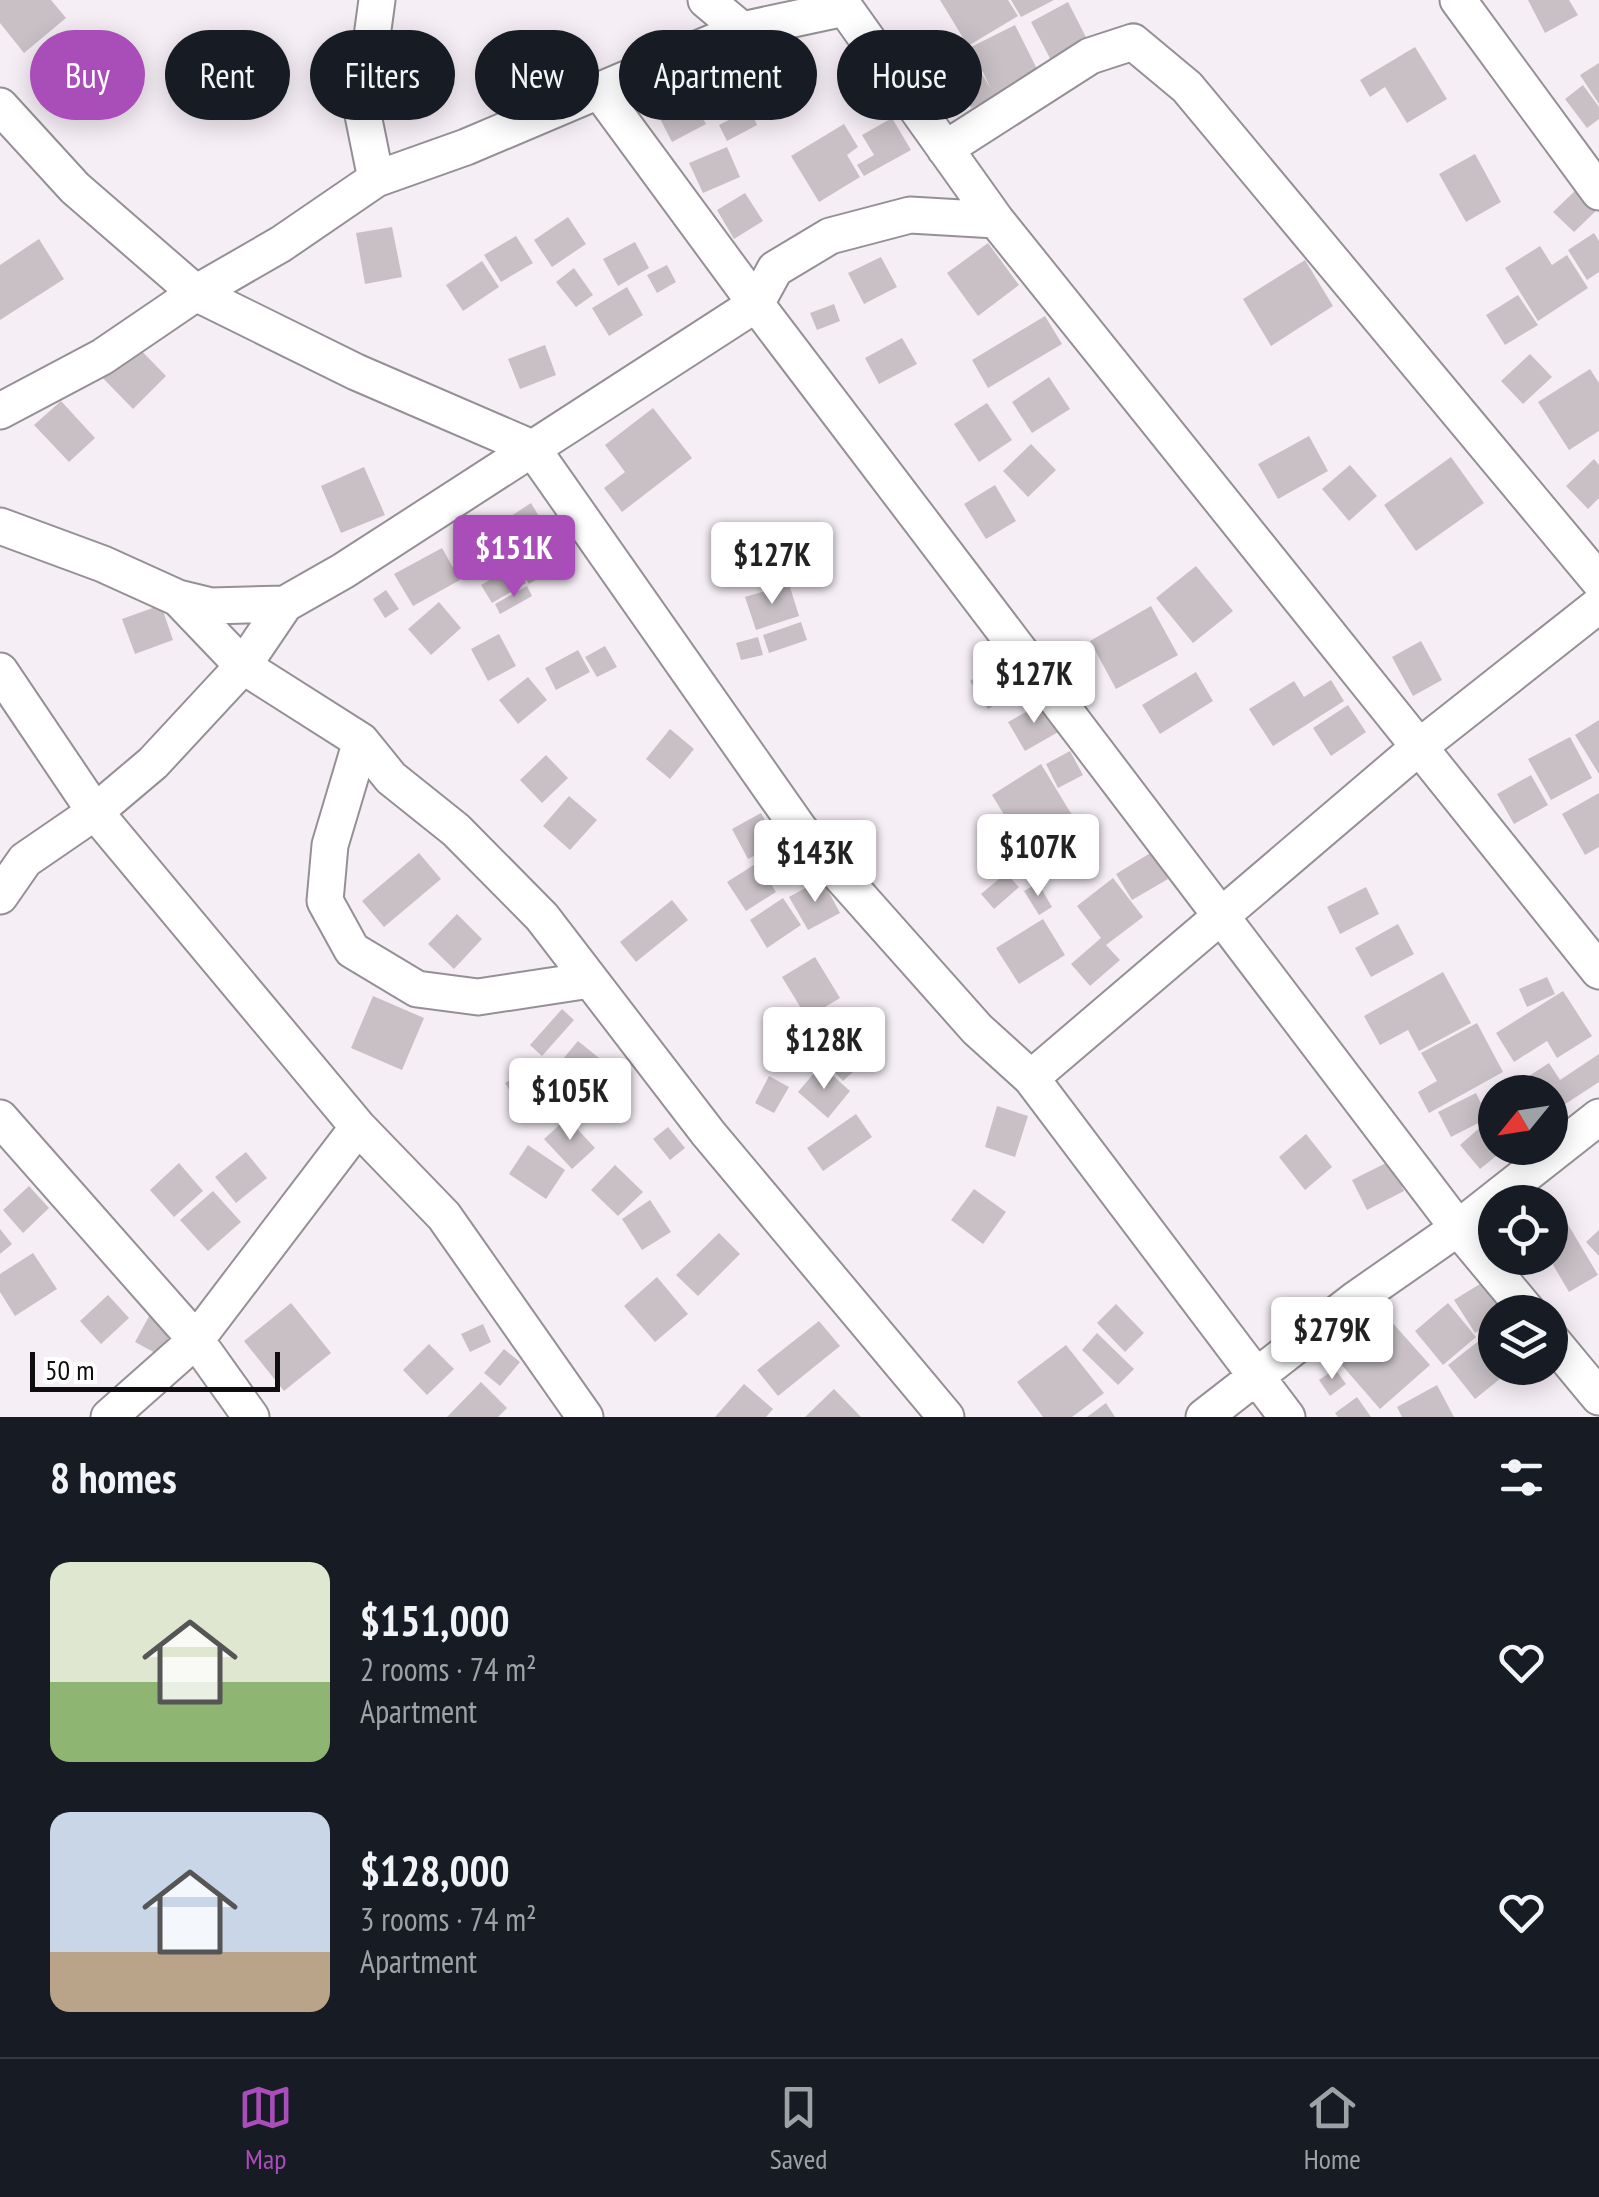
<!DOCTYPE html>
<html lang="en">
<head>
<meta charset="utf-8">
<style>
	body { margin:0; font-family:"PT Sans Narrow",sans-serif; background:#242831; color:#f1f3f6; height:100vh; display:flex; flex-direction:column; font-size:38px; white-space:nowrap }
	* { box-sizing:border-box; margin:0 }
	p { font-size:32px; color:#9ea1a6 }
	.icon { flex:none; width:55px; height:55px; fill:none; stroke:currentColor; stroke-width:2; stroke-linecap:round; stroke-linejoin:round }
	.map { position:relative; height:1417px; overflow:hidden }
	.drawer { display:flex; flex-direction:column; background:#171b24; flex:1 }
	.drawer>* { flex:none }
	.top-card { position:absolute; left:30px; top:30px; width:1000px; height:90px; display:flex; gap:20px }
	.needle { width:65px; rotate:240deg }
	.buttons { position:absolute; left:1478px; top:1075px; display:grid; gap:20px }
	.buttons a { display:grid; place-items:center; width:90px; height:90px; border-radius:50%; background:#171b24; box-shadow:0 5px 25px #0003; font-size:50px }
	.scale { position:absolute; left:30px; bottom:25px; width:250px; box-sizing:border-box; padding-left:10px; border:5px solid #0f0d0f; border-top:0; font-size:28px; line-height:35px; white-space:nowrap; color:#0f0d0f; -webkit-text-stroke:8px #fff; paint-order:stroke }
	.price { position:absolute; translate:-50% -85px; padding:0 22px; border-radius:10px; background:#fff; color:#222; font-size:32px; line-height:65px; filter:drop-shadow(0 2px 5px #0008) }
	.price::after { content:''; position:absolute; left:50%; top:60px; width:30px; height:22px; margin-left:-15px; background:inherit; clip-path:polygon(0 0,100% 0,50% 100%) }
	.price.on { background:#a94eb9; color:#fff }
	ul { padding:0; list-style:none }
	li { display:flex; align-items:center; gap:30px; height:250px; padding:0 50px }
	li span { display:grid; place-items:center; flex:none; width:280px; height:200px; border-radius:20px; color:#555 }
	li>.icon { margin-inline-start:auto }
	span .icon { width:120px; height:120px; fill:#fffc; stroke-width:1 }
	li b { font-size:42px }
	h2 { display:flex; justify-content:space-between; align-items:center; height:120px; padding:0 50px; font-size:42px }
	.tag { padding:0 35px; border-radius:45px; background:#171b24; box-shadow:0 5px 25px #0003; font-size:35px; line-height:90px }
	.tag.on { background:#a94eb9; color:#fff }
	.dock { display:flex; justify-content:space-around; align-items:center; height:140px; border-top:2px solid #363941; background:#171b24; font-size:28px; color:#9ea1a6 }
	.dock a { display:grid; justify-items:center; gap:5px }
	.dock .on { color:#a94eb9 }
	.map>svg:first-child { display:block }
	.building { fill:#c8c0c5 }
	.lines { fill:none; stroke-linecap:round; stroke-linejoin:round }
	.minor-casing { stroke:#968f96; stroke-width:39 }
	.minor { stroke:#fff; stroke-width:35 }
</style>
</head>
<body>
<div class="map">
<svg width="1599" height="1417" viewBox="0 0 1599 1417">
	<rect width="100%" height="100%" fill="#f5eef5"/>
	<path class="building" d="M0,0H51L66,18L24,53L0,23Z
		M940,0H1008L1018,16L968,46Z
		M1011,0H1054L1021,17Z
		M1528,0H1569L1578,15L1545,33Z
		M1068,2L1091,47L1054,66L1031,22Z
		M1015,25L1040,75L971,108L959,86L982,74L991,89L971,47Z
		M1415,47L1447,99L1407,123L1385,87L1370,97L1360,80Z
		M777,55L796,83L761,105L743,78Z
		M211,61L219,77L189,93L180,77Z
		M1599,63V104L1580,75Z
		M225,77L235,98L207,113L196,93Z
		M741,82L746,103L720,109L715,88Z
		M1583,85L1599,107V119L1587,128L1565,99Z
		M690,93L706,124L672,142L656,111Z
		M750,109L757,125L727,141L719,125Z
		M892,118L911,150L864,176L857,165L874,155L862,135Z
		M844,124L858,147L847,155L860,177L819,202L791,156Z
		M727,147L740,177L703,193L689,163Z
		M1475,154L1501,202L1466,222L1439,174Z
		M1579,187L1599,208L1574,232L1553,212Z
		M745,193L763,221L734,239L717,210Z
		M568,217L586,244L552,267L534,240Z
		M392,227L402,277L365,284L356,233Z
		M1594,233L1599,241V272L1587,280L1568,250Z
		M516,236L533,263L501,282L484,255Z
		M39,239L64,279L0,320V265Z
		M635,242L649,268L618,286L603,259Z
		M988,243L1019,285L978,316L947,273Z
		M1540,246L1552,265L1567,255L1588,288L1538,321L1505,268Z
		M881,257L897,287L864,304L848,273Z
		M1305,260L1333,306L1271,346L1243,299Z
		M482,261L499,287L463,311L446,285Z
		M667,265L676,282L657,293L647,275Z
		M574,268L593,295L576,307L556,282Z
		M627,287L643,315L609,336L592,308Z
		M1518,295L1538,325L1505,345L1486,315Z
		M834,304L840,321L817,330L810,313Z
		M1045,316L1062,344L988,388L972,360Z
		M902,338L917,364L879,384L865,358Z
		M130,339L166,376L133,409L97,372Z
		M545,345L556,375L520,389L508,359Z
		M1530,354L1552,377L1523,404L1501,381Z
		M1590,369L1599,383V431L1569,450L1538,402Z
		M1049,377L1070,409L1032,433L1012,402Z
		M61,401L95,438L69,462L34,425Z
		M987,403L1012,440L979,462L954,424Z
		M653,408L692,458L622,512L604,488L625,472L605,445Z
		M1309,436L1328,471L1278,499L1258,464Z
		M1031,444L1056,470L1028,497L1003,471Z
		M1451,457L1484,503L1416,551L1384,505Z
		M1594,459L1599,465V498L1588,509L1566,486Z
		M1350,465L1377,496L1349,521L1322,489Z
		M364,467L385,515L341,533L321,486Z
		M995,485L1016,521L986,539L964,504Z
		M531,503L566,561L529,584L494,527Z
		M442,548L460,580L413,606L394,574Z
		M515,565L526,583L492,603L481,585Z
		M1196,566L1233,611L1193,643L1156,598Z
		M789,584L799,616L756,630L745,597Z
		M527,586L532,596L500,614L495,604Z
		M386,590L399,609L385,618L373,599Z
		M439,602L461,628L431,655L408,629Z
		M161,605L173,640L135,654L122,619Z
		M1151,606L1178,655L1116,689L1090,641Z
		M801,622L807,640L769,653L763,635Z
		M499,634L516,666L488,681L471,649Z
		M758,637L763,655L741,660L736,643Z
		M1421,641L1442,680L1413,696L1392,657Z
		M605,646L617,667L597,677L585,657Z
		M578,650L590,672L556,690L545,668Z
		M1002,660L1020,689L988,709L970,681Z
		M1196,672L1213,701L1160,734L1142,705Z
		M528,677L547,700L518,724L499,700Z
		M1331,680L1344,701L1273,746L1249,709L1294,681L1304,697Z
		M1044,702L1060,731L1025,751L1008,722Z
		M1348,705L1366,732L1331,756L1313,728Z
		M1599,720V774L1575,735Z
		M670,729L694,749L670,779L646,759Z
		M1570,737L1592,778L1551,800L1528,759Z
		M1070,751L1083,775L1058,788L1046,764Z
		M546,755L568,778L542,803L520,780Z
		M1041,764L1072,815L1023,846L992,795Z
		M1531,775L1548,805L1514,824L1497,794Z
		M1599,793V847L1585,855L1562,814Z
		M569,796L597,820L570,850L543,826Z
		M761,813L778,843L748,859L732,829Z
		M1152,852L1168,879L1132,900L1116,874Z
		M419,853L441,879L384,927L362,901Z
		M757,863L776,892L746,911L727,882Z
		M1006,873L1019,887L994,909L981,894Z
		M1113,878L1143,917L1106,945L1120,960L1090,986L1071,964L1101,938L1077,906Z
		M822,879L840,913L808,930L789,897Z
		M1038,883L1052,907L1039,915L1024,891Z
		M1366,887L1379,914L1340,934L1327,907Z
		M783,898L801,925L767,948L750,920Z
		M672,900L688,920L636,962L620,942Z
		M457,914L482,939L454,969L428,944Z
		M1043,919L1065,955L1019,984L996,948Z
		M1398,924L1414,954L1371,977L1355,948Z
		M815,957L840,998L807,1018L782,977Z
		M1443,972L1471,1023L1419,1051L1408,1030L1380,1045L1364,1016Z
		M1547,977L1555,994L1527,1007L1519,989Z
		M1563,991L1592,1036L1557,1058L1547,1041L1514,1062L1496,1033Z
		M373,996L424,1018L402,1070L351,1048Z
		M562,1009L574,1020L542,1056L530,1045Z
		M1477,1023L1503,1072L1429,1113L1418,1092L1437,1081L1421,1053Z
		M849,1032L871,1056L843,1081L821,1057Z
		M578,1041L604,1062L578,1094L552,1072Z
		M1599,1054V1082L1550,1114V1092H1520L1515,1085L1549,1063L1560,1080Z
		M821,1065L850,1091L828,1118L798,1092Z
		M528,1069L547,1100L525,1115L505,1083Z
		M769,1076L789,1087L774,1113L755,1103Z
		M1476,1093L1488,1118L1451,1137L1438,1112Z
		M997,1106L1028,1116L1015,1157L985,1147Z
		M856,1114L872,1137L823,1171L807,1148Z
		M1492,1117L1495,1148H1506L1480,1169L1460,1145Z
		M567,1118L595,1148L572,1169L544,1139Z
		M668,1127L685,1148L670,1160L653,1139Z
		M1306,1134L1332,1167L1305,1190L1279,1157Z
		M528,1145L565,1170L546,1199L509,1174Z
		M246,1152L267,1178L236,1203L215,1177Z
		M1390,1161L1404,1191L1367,1210L1352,1180Z
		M179,1163L203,1191L174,1217L150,1190Z
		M615,1165L643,1192L618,1216L591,1190Z
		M29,1186L49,1208L23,1233L3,1210Z
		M974,1189L1006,1212L983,1244L951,1220Z
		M213,1191L241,1222L208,1251L180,1220Z
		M650,1200L671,1232L642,1250L622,1219Z
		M1560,1211L1598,1275L1569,1292L1549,1258L1550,1217Z
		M0,1229L12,1244L0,1254Z
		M1599,1230V1256L1586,1242Z
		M719,1233L740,1254L698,1296L676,1275Z
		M33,1253L57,1289L15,1316L0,1292V1274Z
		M657,1277L688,1314L655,1342L624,1306Z
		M1488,1279L1509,1312H1495V1321L1475,1333L1454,1300Z
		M108,1295L129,1318L101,1344L80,1321Z
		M291,1303L331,1353L284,1391L244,1341Z
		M1448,1303L1476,1337L1443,1365L1415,1331Z
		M1116,1304L1144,1333L1125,1352L1097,1323Z
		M153,1309L177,1322L159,1355L135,1342Z
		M1390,1320L1430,1365L1380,1409L1340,1363Z
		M819,1321L840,1346L778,1396L757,1370Z
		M483,1324L491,1342L470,1352L461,1334Z
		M1097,1333L1134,1369L1118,1385L1082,1350Z
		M1485,1336L1495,1349V1368L1511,1370L1475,1399L1448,1365Z
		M429,1344L454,1369L427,1395L403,1370Z
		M1066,1345L1104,1393L1072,1417H1043L1017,1382Z
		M504,1349L520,1362L500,1386L484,1373Z
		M1335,1369L1346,1384L1330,1396L1319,1380Z
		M481,1382L507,1408L498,1417H447Z
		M744,1384L773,1409L766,1417H715Z
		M1437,1385L1454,1417H1402L1397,1407Z
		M834,1389L861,1417H805Z
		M1357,1397L1371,1417H1338L1335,1413Z
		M1106,1403L1115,1417H1087Z"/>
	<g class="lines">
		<defs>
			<path id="minor" d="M706,0L742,30
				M1458,0L1599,192
				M600,92L756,304L1458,1228L1528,1312
				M0,106L75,188L196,293L356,372L532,448L800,830L977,1029L1031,1078L1287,1417
				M945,149L1090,56L1133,42L1187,87L1599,581
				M376,179L362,110L377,0
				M0,411L102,357L196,293L281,244L376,179L466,147L742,30L845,8L996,220L1599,971
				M0,526L103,564L178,598L243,666L361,741L391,778L456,830L542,917L708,1133L946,1417
				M178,598L211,606L285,604
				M0,671L95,812L358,1127L444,1216L585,1417
				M361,741L330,845L325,901L352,950L417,989L478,997L590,980
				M0,896L25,860L95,812L153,763L243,666L285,604L343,571L756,304L775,269L830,236L910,215L996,220
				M1031,1078L1419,747L1599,605
				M0,1118L196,1340L251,1417
				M1550,1338L1599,1397
				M109,1417L196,1340L358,1127
				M1204,1417L1356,1299L1458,1228L1599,1117"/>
		</defs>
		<use href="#minor" class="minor-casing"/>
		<use href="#minor" class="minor"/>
	</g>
</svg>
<div class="buttons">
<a><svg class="needle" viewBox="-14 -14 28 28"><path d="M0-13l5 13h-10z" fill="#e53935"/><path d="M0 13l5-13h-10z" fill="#9ea1a6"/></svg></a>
<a><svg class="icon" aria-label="locate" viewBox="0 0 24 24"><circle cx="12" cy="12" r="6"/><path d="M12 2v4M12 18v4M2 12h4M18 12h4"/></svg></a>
<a><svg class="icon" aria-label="layers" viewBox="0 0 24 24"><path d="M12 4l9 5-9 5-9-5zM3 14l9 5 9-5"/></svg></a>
</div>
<div class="scale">50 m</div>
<b class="price on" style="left:514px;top:600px">$151K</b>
<b class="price" style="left:772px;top:607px">$127K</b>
<b class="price" style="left:1034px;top:726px">$127K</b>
<b class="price" style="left:1038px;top:899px">$107K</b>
<b class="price" style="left:815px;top:905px">$143K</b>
<b class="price" style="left:824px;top:1092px">$128K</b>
<b class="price" style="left:570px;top:1143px">$105K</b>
<b class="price" style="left:1332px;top:1382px">$279K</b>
<div class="top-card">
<a class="tag on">Buy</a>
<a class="tag">Rent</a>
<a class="tag">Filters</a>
<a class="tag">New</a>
<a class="tag">Apartment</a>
<a class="tag">House</a>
</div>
</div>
<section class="drawer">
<h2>8 homes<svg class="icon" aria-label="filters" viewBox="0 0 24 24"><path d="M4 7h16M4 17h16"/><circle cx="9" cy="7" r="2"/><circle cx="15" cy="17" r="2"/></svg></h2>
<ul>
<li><span style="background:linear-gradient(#dfe7d0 60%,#8fb573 0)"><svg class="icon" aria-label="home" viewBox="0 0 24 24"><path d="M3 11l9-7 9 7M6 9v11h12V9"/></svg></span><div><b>$151,000</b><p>2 rooms · 74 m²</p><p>Apartment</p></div><svg class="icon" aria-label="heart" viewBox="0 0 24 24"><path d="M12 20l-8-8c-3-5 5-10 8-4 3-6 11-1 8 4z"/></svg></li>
<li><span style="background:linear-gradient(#c9d6e8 70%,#b9a48a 0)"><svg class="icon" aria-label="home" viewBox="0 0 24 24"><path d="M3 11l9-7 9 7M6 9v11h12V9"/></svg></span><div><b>$128,000</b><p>3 rooms · 74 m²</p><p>Apartment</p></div><svg class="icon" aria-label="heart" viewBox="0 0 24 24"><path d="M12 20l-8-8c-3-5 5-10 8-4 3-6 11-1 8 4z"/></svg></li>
</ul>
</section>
<nav class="dock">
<a class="on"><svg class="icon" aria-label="map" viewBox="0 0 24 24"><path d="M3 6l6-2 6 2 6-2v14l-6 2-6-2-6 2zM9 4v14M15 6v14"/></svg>Map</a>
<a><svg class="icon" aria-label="saved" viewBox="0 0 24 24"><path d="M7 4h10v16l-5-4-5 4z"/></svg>Saved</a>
<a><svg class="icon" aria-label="home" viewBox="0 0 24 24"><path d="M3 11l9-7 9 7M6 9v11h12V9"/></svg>Home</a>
</nav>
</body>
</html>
